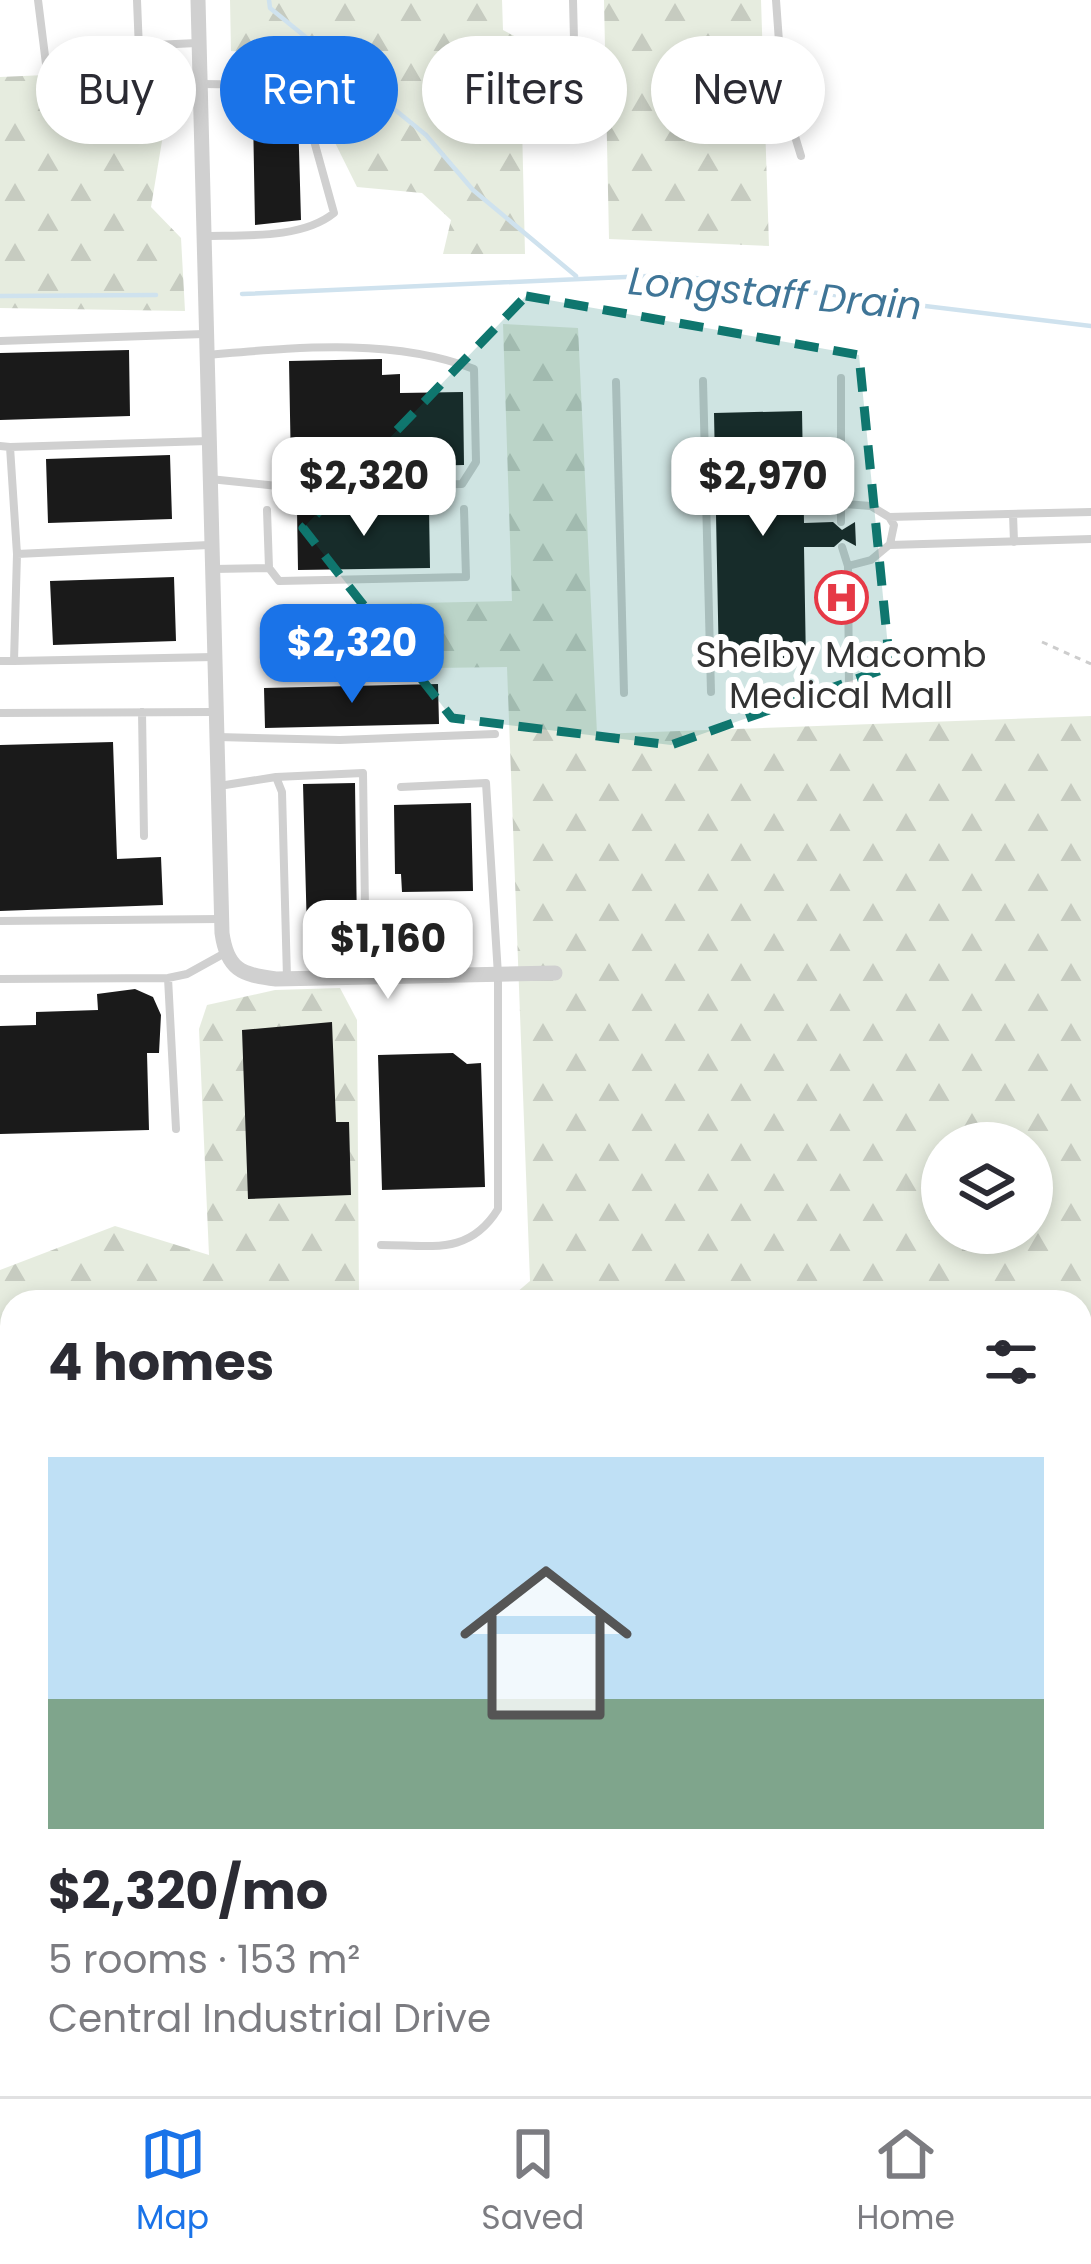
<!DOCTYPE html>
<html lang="en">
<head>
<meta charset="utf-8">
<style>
	body { margin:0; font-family:Poppins,sans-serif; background:#f2f2f3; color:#2b2b33; height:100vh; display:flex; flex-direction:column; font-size:45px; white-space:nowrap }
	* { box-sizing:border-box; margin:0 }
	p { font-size:39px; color:#7c7c81 }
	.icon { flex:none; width:66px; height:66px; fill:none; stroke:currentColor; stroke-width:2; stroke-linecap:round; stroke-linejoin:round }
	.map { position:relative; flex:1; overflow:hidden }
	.drawer { position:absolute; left:0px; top:1290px; width:1092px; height:807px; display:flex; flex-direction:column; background:#fff; border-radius:36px 36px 0 0; box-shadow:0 6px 18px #0003 }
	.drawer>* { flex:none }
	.top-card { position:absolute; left:36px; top:36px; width:1020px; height:108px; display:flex; gap:24px }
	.tools { position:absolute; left:921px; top:1122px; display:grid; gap:24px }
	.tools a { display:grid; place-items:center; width:132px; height:132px; border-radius:50%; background:#fff; box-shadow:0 6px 18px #0003; font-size:60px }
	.price { position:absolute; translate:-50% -102px; padding:0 27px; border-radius:24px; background:#fff; color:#222; font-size:39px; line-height:78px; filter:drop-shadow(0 3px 6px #0008) }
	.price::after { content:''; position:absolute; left:50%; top:72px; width:36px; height:27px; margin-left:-18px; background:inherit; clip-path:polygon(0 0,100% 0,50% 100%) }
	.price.on { background:#1a73e8; color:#fff }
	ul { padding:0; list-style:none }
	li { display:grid; align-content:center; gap:24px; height:636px; padding:0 48px }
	li span { display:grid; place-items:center; height:372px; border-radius:0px; color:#555 }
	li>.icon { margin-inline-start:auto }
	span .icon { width:216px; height:216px; fill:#fffc; stroke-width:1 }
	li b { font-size:51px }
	h2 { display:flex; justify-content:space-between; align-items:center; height:144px; padding:0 48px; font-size:51px }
	.pill { padding:0 42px; border-radius:54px; background:#fff; box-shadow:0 6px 18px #0003; font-size:42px; line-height:108px }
	.pill.on { background:#1a73e8; color:#fff }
	.dock { display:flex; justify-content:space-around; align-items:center; height:168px; border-top:3px solid #e1e1e2; background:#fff; font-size:33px; color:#7c7c81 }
	.dock a { display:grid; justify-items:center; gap:6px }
	.dock .on { color:#1a73e8 }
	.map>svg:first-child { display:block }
	.forest { fill:url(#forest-firs); fill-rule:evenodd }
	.water { fill:url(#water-rules) }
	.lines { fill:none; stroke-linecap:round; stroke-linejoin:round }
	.stream { stroke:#cfe2ee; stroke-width:4.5 }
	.building { fill:#1a1a1a }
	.path { stroke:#cdcdcd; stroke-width:3; stroke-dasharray:6 6; stroke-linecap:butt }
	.lane { stroke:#d0d0d0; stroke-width:8 }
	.street { stroke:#d0d0d0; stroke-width:15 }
	.marked { fill:#0f766e; fill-opacity:0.2; stroke:#0f766e; stroke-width:9; stroke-dasharray:24 15; stroke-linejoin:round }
	.labels { text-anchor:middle; stroke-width:12; stroke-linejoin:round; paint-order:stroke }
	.poi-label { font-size:36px; fill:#333; stroke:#fff }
	.water-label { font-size:39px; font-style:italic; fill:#3f7597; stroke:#fff }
</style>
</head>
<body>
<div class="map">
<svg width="1091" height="2096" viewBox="0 0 1091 2096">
	<defs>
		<pattern id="forest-firs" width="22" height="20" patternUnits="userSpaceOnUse" patternTransform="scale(3)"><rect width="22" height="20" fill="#e6ecdf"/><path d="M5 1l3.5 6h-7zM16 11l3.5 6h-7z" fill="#c6cbc0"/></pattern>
		<pattern id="water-rules" width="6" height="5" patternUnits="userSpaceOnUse" patternTransform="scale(3)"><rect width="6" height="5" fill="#cfe2ee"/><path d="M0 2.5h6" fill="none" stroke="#b2c2cd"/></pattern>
	</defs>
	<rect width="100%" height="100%" fill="#fff"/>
	<path class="forest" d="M230,0H502L503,30L520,39L525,254H443L451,220L422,193L357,187L292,56L231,51Z
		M604,0H761L769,246L609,239Z
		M138,71L167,111L151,207L181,238L185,311L0,308V77Z
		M503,324L578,328L597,734L1091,716V1651L1080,1649V1302H12V1400L0,1401V1270L115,1226L209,1255L199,1029L207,1005L275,990L340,988L357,1020L359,1299H509L530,1281L507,667L286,670V606L512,601ZM942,1143H1032V1233H942Z
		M0,1716H12V1948H0Z"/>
	<path class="water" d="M623,2085H933V2096H626Z"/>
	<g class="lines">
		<path class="stream" d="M269,0L270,8L426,135L473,190L576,276
			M242,294L670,275L1091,326
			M0,296L156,295
			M0,1422L12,1417
			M1080,1649L1091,1651"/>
	</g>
	<path class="building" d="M253,115H298L301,220L255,225Z
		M129,350L130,416L0,420V353Z
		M382,359V375L400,374V393L463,392L464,465L291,469L289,361Z
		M802,411L804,523L833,522L842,530L855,522L856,546L843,539L834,547H804L806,665L719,667L714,413Z
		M170,455L172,519L48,523L46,459Z
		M429,508L430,568L298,570L297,510Z
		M174,577L176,641L53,645L50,581Z
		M438,684L439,724L265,728L264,688Z
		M113,742L117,859L161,857L163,905L0,911V745Z
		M355,783L357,931L307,933L303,784Z
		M471,803L473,891L402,892L401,874H395L394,805Z
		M135,989L153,997L161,1015L159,1053H147L149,1130L0,1134V1026L36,1025V1012L98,1010L97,994Z
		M332,1022L336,1122H349L351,1195L248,1199L242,1030Z
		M453,1053L467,1064L481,1063L485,1187L382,1190L378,1055Z"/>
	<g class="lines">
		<path class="path" d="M1042,642L1091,664"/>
		<path class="lane" d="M38,0L46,64L108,62L154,45L197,43
			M137,0L139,50
			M573,0L574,40
			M776,0L783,97L801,156
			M201,84L288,85L306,112L334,213C302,239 245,235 206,236
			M0,341L204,334
			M205,355C293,348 391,337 474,369L476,462L462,484L287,487L210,479
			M841,378V522
			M703,381L711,692
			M616,382L624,693
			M0,446L10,447L17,554L14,661H0
			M10,447L208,441
			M845,504L871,506L889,517L1091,512
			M1013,514L1014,542
			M889,517L894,525L890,544
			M842,547L848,566L849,690
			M17,554L209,545
			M848,566L871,560L889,545L1091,539
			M269,568L279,581L466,577L464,509
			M213,569L269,568L267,510
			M14,661L214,657
			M142,712L144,836
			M0,713L214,712
			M218,737L340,740L495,734
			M276,777L363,773L366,976
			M219,786L276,777L282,792L287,978
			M0,921L220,919
			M168,978L176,1129
			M0,979L168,978L187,974L225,953
			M381,1245C431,1245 469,1256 498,1209V975L486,783L401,787"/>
		<path class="street" d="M198,0L222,933C227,969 241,975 276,979L555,973
			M0,1582H12
			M0,1992L12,2013
			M18,2085V2096
			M240,2085V2096
			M487,2085L489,2096
			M1052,2085L1053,2096"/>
	</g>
	<path class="marked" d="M526,296L859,355L890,667L671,745L452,718L303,528Z"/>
	<defs>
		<symbol id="hospital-ring" viewBox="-11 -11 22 22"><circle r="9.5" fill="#fff" stroke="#e63946" stroke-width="1.5"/><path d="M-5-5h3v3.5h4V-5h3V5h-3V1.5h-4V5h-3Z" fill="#e63946"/></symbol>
	</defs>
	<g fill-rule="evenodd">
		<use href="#hospital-ring" x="812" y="568" width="59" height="59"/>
	</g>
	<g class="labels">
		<g class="poi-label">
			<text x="841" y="667">Shelby Macomb<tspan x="841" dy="41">Medical Mall</tspan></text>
		</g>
		<g class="water-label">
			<text transform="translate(775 293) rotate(5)" y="14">Longstaff Drain</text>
		</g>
	</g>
</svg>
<div class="tools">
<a><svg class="icon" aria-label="layers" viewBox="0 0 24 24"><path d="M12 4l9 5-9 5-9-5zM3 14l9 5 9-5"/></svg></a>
</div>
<b class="price" style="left:364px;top:539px">$2,320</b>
<b class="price" style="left:763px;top:539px">$2,970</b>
<b class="price on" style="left:352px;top:706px">$2,320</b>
<b class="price" style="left:388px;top:1002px">$1,160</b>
<div class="top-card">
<a class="pill">Buy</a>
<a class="pill on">Rent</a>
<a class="pill">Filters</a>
<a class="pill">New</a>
</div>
<section class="drawer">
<h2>4 homes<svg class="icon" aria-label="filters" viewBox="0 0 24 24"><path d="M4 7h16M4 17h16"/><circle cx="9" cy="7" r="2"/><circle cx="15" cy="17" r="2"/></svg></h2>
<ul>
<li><span style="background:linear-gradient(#bfe0f5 65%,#7fa58c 0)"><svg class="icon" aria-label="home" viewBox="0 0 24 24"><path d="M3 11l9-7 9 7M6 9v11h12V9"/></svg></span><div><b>$2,320/mo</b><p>5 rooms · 153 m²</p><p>Central Industrial Drive</p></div></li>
</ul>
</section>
</div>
<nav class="dock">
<a class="on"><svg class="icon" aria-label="map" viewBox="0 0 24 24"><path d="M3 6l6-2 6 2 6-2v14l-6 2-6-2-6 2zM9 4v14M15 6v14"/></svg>Map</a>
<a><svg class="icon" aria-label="saved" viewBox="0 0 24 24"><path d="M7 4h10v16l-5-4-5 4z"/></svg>Saved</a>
<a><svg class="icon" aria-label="home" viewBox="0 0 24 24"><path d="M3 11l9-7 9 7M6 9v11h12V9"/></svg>Home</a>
</nav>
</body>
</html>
